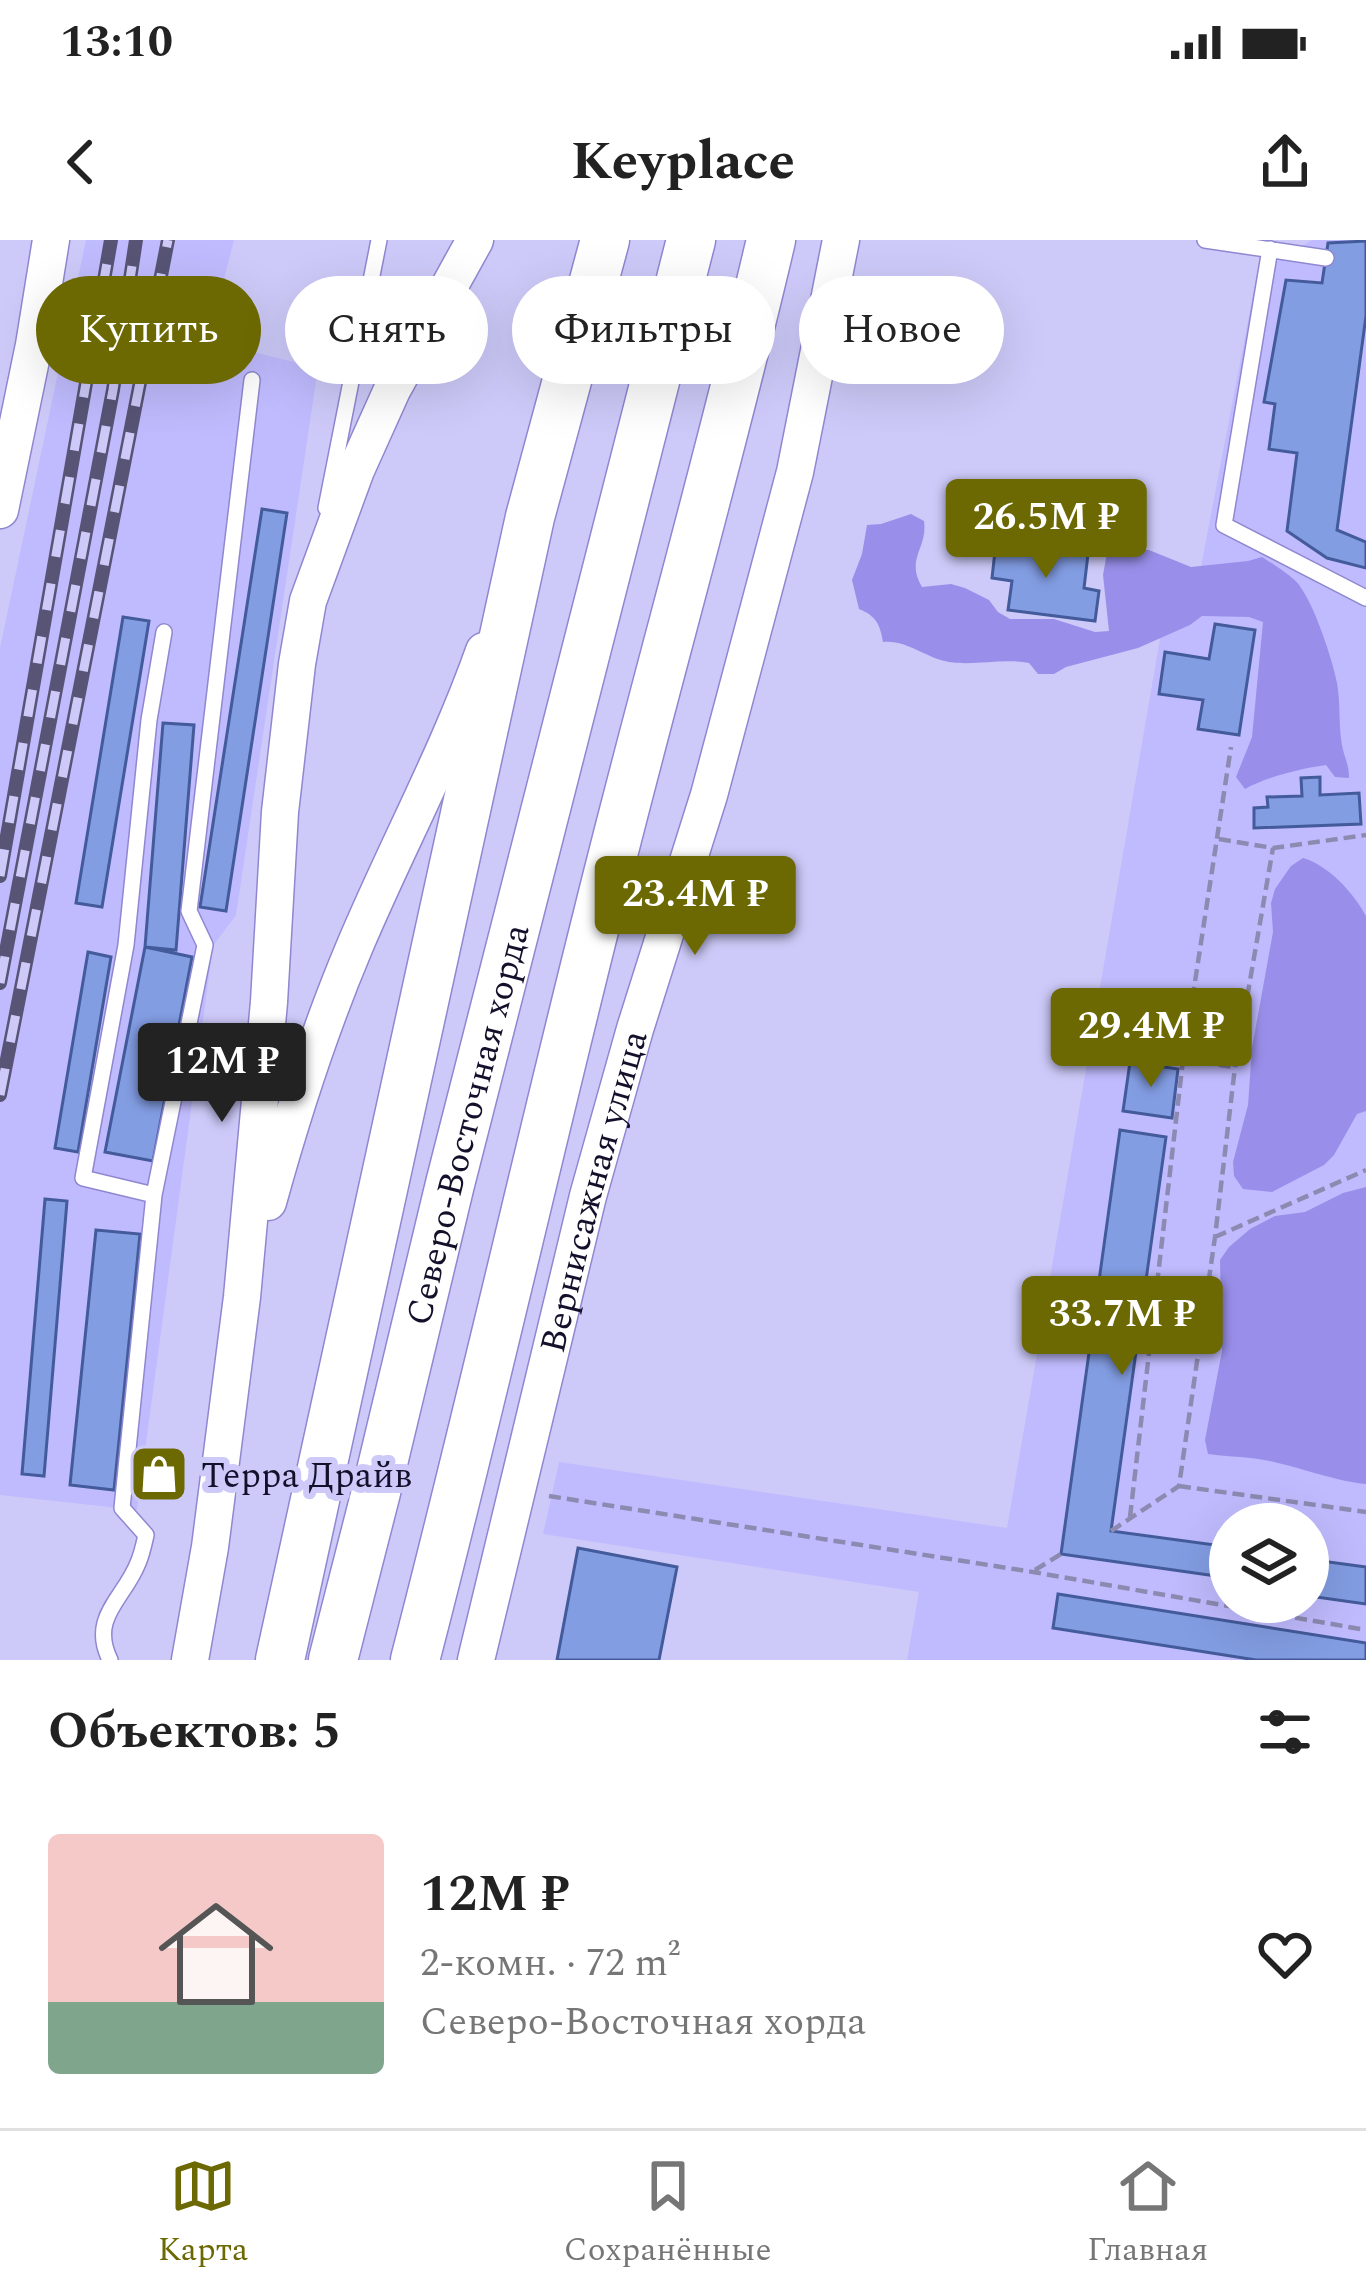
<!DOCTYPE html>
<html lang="ru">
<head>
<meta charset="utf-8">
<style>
	body { margin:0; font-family:Spectral,serif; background:#f6f6f6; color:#222; height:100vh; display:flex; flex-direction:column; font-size:45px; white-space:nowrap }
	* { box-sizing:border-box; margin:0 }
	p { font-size:39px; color:#767676 }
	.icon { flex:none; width:66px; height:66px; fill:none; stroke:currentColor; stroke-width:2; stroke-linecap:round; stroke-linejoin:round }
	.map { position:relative; height:1420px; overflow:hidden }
	.sheet { display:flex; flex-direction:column; background:#fff; flex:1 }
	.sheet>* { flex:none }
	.hud { position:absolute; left:36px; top:36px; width:1296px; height:108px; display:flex; gap:24px }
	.buttons { position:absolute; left:1209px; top:1263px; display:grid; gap:24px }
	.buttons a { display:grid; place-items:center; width:120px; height:120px; border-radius:50%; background:#fff; box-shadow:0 12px 48px #0002; font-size:60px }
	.price { position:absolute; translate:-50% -102px; padding:0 27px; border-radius:12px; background:#6c6802; color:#fff; font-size:39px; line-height:78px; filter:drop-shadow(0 3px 6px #0008) }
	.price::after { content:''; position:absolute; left:50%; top:72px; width:36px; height:27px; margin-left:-18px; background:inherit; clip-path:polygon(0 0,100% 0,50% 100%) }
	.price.on { background:#222; color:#fff }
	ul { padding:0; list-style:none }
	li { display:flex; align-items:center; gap:36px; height:300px; padding:0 48px }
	li span { display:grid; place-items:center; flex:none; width:336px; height:240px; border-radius:12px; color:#555 }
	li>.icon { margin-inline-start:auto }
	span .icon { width:144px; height:144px; fill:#fffc; stroke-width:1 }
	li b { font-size:51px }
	h2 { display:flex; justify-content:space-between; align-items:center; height:144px; padding:0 48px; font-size:51px }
	.chip { padding:0 42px; border-radius:54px; background:#fff; box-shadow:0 12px 48px #0002; font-size:42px; line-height:108px }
	.chip.on { background:#6c6802; color:#fff }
	.status { display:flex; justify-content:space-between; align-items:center; height:84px; padding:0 60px; background:#fff; direction:ltr }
	.status svg { height:33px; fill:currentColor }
	header { display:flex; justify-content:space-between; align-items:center; height:156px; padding:0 48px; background:#fff; font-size:54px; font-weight:700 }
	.tabs { display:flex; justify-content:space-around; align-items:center; height:168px; border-top:3px solid #e0e0e0; background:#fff; font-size:33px; color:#767676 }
	.tabs a { display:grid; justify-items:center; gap:6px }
	.tabs .on { color:#6c6802 }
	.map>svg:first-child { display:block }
	.built { fill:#c0bbfe; fill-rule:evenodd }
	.forest { fill:#998fea }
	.building { fill:#839de3; stroke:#445b9b; stroke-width:3 }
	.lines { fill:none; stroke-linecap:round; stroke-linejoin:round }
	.service-casing { stroke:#8f87d0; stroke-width:18 }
	.tertiary-casing { stroke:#8f87d0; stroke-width:39 }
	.primary-casing { stroke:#8f87d0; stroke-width:51 }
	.path { stroke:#8d8ab2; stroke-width:4.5; stroke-dasharray:12 6; stroke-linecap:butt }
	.service { stroke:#fff; stroke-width:15 }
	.tertiary { stroke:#fff; stroke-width:36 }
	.primary { stroke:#fff; stroke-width:48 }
	.rail-casing { stroke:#575476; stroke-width:14 }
	.rail { stroke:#cdcaf9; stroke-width:9; stroke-dasharray:27; stroke-linecap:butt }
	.labels { text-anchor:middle; stroke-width:12; stroke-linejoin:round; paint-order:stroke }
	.street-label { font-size:36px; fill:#14102b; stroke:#cdcaf9 }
	.poi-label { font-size:36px; fill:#14102b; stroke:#cdcaf9; text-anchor:start }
</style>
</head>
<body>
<div class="status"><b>13:10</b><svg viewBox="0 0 49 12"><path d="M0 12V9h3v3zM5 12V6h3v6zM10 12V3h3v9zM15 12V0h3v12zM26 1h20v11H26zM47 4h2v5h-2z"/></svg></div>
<header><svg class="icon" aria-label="back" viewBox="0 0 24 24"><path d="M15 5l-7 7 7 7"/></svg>Keyplace<svg class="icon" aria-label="share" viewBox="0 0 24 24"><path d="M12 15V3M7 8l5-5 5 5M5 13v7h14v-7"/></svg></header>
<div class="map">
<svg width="1366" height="1420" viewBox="0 0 1366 1420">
	<rect width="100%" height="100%" fill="#cdcaf9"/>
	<path class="built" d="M86,0H234L208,101L318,128L236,675L213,706L137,1270L0,1255V408Z
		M1312,0H1366V1420H907L919,1352L543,1294L559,1222L1007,1288L1172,329L1200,332L1257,34ZM1230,1284H1308V1362H1230Z"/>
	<path class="forest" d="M911,274L924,281C928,309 905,318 922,347L951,344L965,348L989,360L998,372L1010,379H1054L1095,392L1109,391L1103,335L1108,308L1149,310L1191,327L1248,321L1262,317C1270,322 1295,338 1299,345C1314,364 1332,418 1337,443C1341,465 1338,489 1343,510C1346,521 1349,526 1349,538L1335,537L1326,525C1303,528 1266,537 1245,549L1236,537L1252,497L1263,382L1249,377L1202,376L1190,385L1138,408L1066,427L1054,434H1038L1029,423C1003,418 975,426 949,422C925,418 908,400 883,402C880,384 876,376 859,369L852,340L862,314L867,285L881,284Z
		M1303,618C1328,625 1354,653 1366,676V871L1357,874L1334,915L1324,925L1272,952L1243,949L1234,936L1233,922L1248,865L1252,808L1273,692L1271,663L1275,649L1291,626Z
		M1366,947V1244C1340,1242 1304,1229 1278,1223C1256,1217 1231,1217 1208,1214L1205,1200L1222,1111L1220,1020L1229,1007L1250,989L1275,976L1305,972L1343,953Z"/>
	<path class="building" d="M1366,1V76L1337,290L1366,302V328L1327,318L1287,291L1297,213L1269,209L1275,164L1264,162L1286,40L1322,43L1328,3Z
		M262,269L287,273L226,671L200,667Z
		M996,302L1088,314L1084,348L1099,351L1095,381L1008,370L1012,341L992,338Z
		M123,377L149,381L102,667L76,663Z
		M1215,384L1255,390L1239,495L1198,489L1203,460L1159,454L1165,412L1209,419Z
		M163,483L194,485L176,710L145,707Z
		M1320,537V555L1359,553L1361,584L1254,588V568L1268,567L1267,557L1302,556L1301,538Z
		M145,707L192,717L153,921L105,912Z
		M88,712L111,717L78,912L55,908Z
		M1130,822L1178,829L1172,878L1123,871Z
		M1120,890L1166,897L1111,1291L1230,1307V1338L1061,1314Z
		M45,959L67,961L44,1236L22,1234Z
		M96,990L140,994L114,1250L70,1245Z
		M147,1227H172V1252H146Z
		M578,1308L677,1327L659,1420H557Z
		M1314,1320L1366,1327V1364L1309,1356Z
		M1058,1354L1366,1403V1420H1256L1053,1388Z"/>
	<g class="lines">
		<defs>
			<path id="service" d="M1205,0L1326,18
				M1270,9L1224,285L1366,358
				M326,268L379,0
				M154,955L205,705L189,671L252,140
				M110,1420C89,1377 124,1359 138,1323C142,1314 144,1304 146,1295L122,1268L154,955L83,938L126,705L149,480L164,392"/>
			<g id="tertiary">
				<path d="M0,270L34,105L51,0"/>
				<path d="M268,962C292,875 319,791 354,708C396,608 448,513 484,411"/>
				<path d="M190,1420L210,1307L242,1057L269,762L280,572L297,424L308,361L356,230L392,150L475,0"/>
				<path id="s1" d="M476,1420L588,956L635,789L709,555L795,232L841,0"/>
			</g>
			<g id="primary">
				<path d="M280,1420L530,277L605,0"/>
				<path id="s2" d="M333,1420L376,1252L450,944L691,0"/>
				<path d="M415,1420C479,1174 535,925 597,678C653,451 718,227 771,0"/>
			</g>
		</defs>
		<use href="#service" class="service-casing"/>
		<use href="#tertiary" class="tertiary-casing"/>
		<use href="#primary" class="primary-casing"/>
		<path class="path" d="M1219,599L1273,608L1366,595
			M1183,820L1235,827
			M1215,997L1366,930
			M1179,1246L1366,1272
			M549,1256L1033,1332L1366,1390
			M1130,1277L1183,820L1231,507
			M1111,1291L1179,1246L1215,997L1235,827L1273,608
			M1035,1330L1061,1314"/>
		<use href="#service" class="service"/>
		<use href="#tertiary" class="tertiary"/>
		<use href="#primary" class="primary"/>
		<defs>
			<path id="rail" d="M0,636L111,0
				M0,743L113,150L136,0
				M0,855L168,0"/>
		</defs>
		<use href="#rail" class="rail-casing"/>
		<use href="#rail" class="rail"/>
	</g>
	<defs>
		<symbol id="shop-square" viewBox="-11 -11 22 22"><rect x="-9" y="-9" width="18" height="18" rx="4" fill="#6c6802" stroke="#cdcaf9"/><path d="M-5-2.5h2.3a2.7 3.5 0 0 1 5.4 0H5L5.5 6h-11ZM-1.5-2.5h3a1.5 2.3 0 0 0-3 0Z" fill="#fff"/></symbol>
	</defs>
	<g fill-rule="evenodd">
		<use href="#shop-square" x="126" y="1201" width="66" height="66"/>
	</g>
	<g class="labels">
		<g class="street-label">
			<text dy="13" stroke="none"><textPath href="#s2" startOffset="552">Северо-Восточная хорда</textPath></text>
			<text dy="13" stroke="none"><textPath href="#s1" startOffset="483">Вернисажная улица</textPath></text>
		</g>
		<g class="poi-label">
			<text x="201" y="1247">Терра Драйв</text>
		</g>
	</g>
</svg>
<div class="buttons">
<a><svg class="icon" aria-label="layers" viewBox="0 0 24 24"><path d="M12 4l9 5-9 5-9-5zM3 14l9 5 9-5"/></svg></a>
</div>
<b class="price" style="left:1046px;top:341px">26.5M ₽</b>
<b class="price" style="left:695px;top:718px">23.4M ₽</b>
<b class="price" style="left:1151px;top:850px">29.4M ₽</b>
<b class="price on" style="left:222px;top:885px">12M ₽</b>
<b class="price" style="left:1122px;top:1138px">33.7M ₽</b>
<div class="hud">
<a class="chip on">Купить</a>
<a class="chip">Снять</a>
<a class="chip">Фильтры</a>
<a class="chip">Новое</a>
</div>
</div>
<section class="sheet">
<h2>Объектов: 5<svg class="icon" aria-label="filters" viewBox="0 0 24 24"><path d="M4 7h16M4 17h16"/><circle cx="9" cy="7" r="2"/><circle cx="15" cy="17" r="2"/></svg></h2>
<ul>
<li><span style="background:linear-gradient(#f6c9c9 70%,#7fa58c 0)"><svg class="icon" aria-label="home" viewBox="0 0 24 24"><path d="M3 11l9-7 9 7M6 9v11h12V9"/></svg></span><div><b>12M ₽</b><p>2-комн. · 72 m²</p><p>Северо-Восточная хорда</p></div><svg class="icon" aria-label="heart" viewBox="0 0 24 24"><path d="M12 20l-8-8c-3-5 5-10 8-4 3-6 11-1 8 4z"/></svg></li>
</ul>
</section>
<nav class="tabs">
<a class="on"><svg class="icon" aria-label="map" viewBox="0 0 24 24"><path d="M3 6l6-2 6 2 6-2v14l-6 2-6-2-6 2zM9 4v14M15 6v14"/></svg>Карта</a>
<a><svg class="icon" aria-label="saved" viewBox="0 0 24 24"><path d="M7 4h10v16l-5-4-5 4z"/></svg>Сохранённые</a>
<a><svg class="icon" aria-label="home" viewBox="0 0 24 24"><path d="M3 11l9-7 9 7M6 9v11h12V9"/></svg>Главная</a>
</nav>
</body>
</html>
